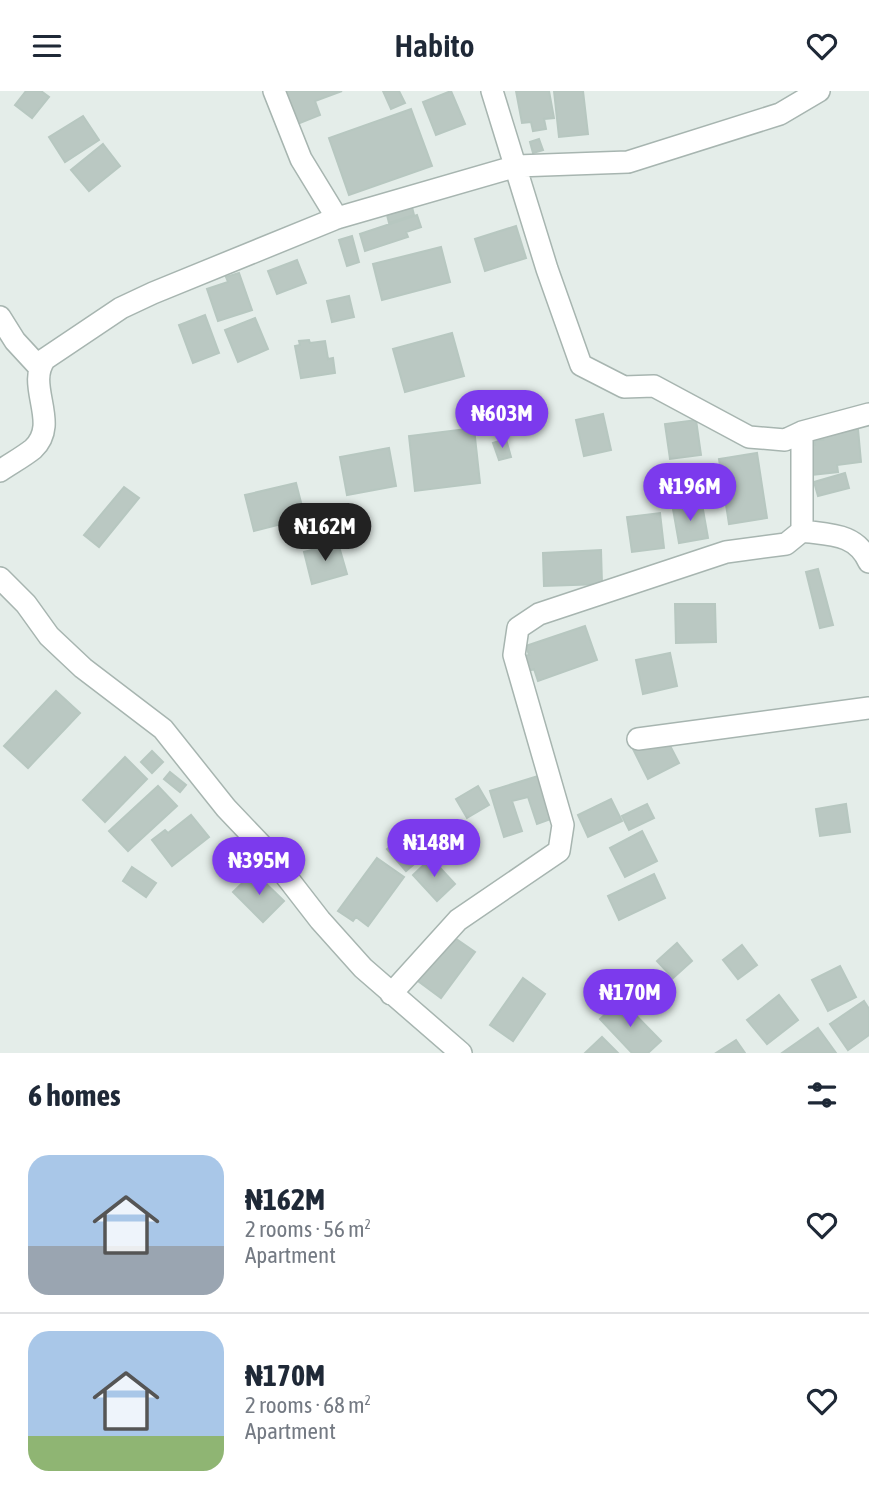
<!DOCTYPE html>
<html lang="en">
<head>
<meta charset="utf-8">
<style>
	body { margin:0; font-family:"Asap Condensed",sans-serif; background:#f2f2f3; color:#1f2937; height:100vh; display:flex; flex-direction:column; font-size:26px; white-space:nowrap }
	* { box-sizing:border-box; margin:0 }
	p { font-size:23px; color:#747a83 }
	.icon { flex:none; width:38px; height:38px; fill:none; stroke:currentColor; stroke-width:2; stroke-linecap:round; stroke-linejoin:round }
	.map { position:relative; height:962px; overflow:hidden }
	.panel { display:flex; flex-direction:column; background:#fff; flex:1 }
	.panel>* { flex:none }
	.price { position:absolute; translate:-50% -60px; padding:0 16px; border-radius:24px; background:#7c3aed; color:#fff; font-size:23px; line-height:46px; filter:drop-shadow(0 2px 4px #0008) }
	.price::after { content:''; position:absolute; left:50%; top:42px; width:21px; height:16px; margin-left:-10px; background:inherit; clip-path:polygon(0 0,100% 0,50% 100%) }
	.price.current { background:#222; color:#fff }
	ul { padding:0; list-style:none }
	li { display:flex; align-items:center; gap:21px; height:175px; padding:0 28px }
	li+li { border-top:2px solid #e0e1e3 }
	li span { display:grid; place-items:center; flex:none; width:196px; height:140px; border-radius:21px; color:#555 }
	li>.icon { margin-inline-start:auto }
	span .icon { width:84px; height:84px; fill:#fffc; stroke-width:1 }
	li b { font-size:30px }
	h2 { display:flex; justify-content:space-between; align-items:center; height:84px; padding:0 28px; font-size:30px }
	header { display:flex; justify-content:space-between; align-items:center; height:91px; padding:0 28px; background:#fff; font-size:32px; font-weight:600 }
	.map>svg:first-child { display:block }
	.building { fill:#bac8c2; stroke:#b7c7c0; stroke-width:2 }
	.lines { fill:none; stroke-linecap:round; stroke-linejoin:round }
	.minor-casing { stroke:#a7b5b0; stroke-width:24 }
	.minor { stroke:#fff; stroke-width:21 }
</style>
</head>
<body>
<header><svg class="icon" aria-label="menu" viewBox="0 0 24 24"><path d="M4 6h16M4 12h16M4 18h16"/></svg>Habito<svg class="icon" aria-label="heart" viewBox="0 0 24 24"><path d="M12 20l-8-8c-3-5 5-10 8-4 3-6 11-1 8 4z"/></svg></header>
<div class="map">
<svg width="869" height="962" viewBox="0 0 869 962">
	<rect width="100%" height="100%" fill="#e4ede9"/>
	<path class="building" d="M26,0H41L49,6L32,27L15,14Z
		M282,0H342L315,10L320,24L295,34Z
		M383,0H399L405,12L391,18Z
		M451,0L465,33L436,44L423,11Z
		M516,0H549L554,27L544,28L546,38L533,40L531,31L522,32Z
		M554,0H583L588,43L559,46Z
		M411,18L432,75L349,104L329,47Z
		M83,25L99,49L65,71L49,46Z
		M539,48L543,59L533,62L530,51Z
		M103,53L120,75L89,100L71,79Z
		M412,116L414,124L389,132L387,124Z
		M417,124L421,136L406,141L408,146L365,160L360,143Z
		M516,135L526,167L485,180L475,148Z
		M352,145L359,171L347,175L339,149Z
		M441,156L450,191L382,209L373,173Z
		M297,169L306,192L277,203L268,180Z
		M239,182L252,219L218,230L207,198L228,191L226,186Z
		M349,205L354,226L332,231L327,210Z
		M205,224L219,262L193,272L179,234Z
		M255,227L268,258L238,271L225,239Z
		M452,242L464,285L405,301L393,258Z
		M309,249L310,252L325,250L328,268L333,267L335,282L301,287L295,255L300,254L299,250Z
		M603,323L611,359L584,365L576,329Z
		M696,329L701,364L670,368L665,333Z
		M474,337L480,392L415,400L409,345Z
		M858,338L861,371L837,374L838,381L812,384L808,354H815L814,349H823L822,342Z
		M506,348L511,366L499,369L493,352Z
		M389,357L396,395L347,404L340,366Z
		M757,362L767,427L729,433L719,368Z
		M845,382L849,397L818,405L814,391Z
		M296,392L305,427L254,440L245,404Z
		M124,396L139,407L99,456L84,444Z
		M702,413L708,447L679,452L673,418Z
		M660,422L664,457L632,461L627,426Z
		M338,452L347,483L312,493L304,461Z
		M601,459L602,493L544,495L543,462Z
		M818,478L833,534L820,537L806,481Z
		M675,513H715L716,551L676,552Z
		M585,535L597,569L538,590L534,578L529,580L524,565L529,564L526,555Z
		M670,562L677,595L643,603L636,569Z
		M56,600L80,622L28,677L4,655Z
		M663,641L679,672L648,688L632,656Z
		M152,660L163,671L152,682L141,671Z
		M125,666L147,688L105,731L83,709Z
		M170,681L186,694L180,701L164,688Z
		M538,685L551,728L537,733L528,706L512,710L522,740L504,746L490,700Z
		M158,695L177,715L128,760L109,740Z
		M478,695L489,714L467,727L456,708Z
		M611,708L622,730L588,746L578,724Z
		M647,713L654,727L629,739L622,725Z
		M846,713L850,741L820,745L816,718Z
		M191,724L209,746L172,775L152,749L165,739L168,742Z
		M414,735L433,757L406,780L387,758Z
		M642,740L657,770L625,786L610,757Z
		M377,767L404,786L368,835L356,826L353,830L338,820Z
		M431,767L455,793L437,810L413,784Z
		M132,776L156,792L146,806L123,790Z
		M254,781L284,810L263,831L233,801Z
		M654,783L665,807L619,829L608,805Z
		M452,845L475,861L441,907L418,890Z
		M677,852L692,870L673,887L657,870Z
		M742,854L757,874L738,888L723,869Z
		M840,875L856,906L828,920L812,889Z
		M523,887L545,903L513,950L490,934Z
		M779,904L798,929L767,953L747,929Z
		M621,909L661,950L648,962H632L600,928Z
		M864,910L869,918V944L848,959L830,933Z
		M818,937L836,962H782Z
		M602,946L618,962H585Z
		M736,949L745,962H716Z"/>
	<g class="lines">
		<defs>
			<path id="minor" d="M274,0L301,68L337,127
				M492,0L547,178L581,274L624,296L654,295L749,346L785,349L802,341L869,323
				M0,226L15,250L39,276
				M0,380C10,373 23,366 33,358C61,332 25,295 45,268L121,217L153,202L337,127L517,75L628,71L780,23L819,0
				M802,440C830,444 856,442 869,471
				M0,487L26,513L49,545L83,577L163,638L226,717L265,758L320,829L363,877L461,962
				M638,648L869,617
				M391,903L458,829L559,760L563,734L514,564L518,537L539,523L726,461L786,453L802,440V341"/>
		</defs>
		<use href="#minor" class="minor-casing"/>
		<use href="#minor" class="minor"/>
	</g>
</svg>
<b class="price" style="left:502px;top:359px">₦603M</b>
<b class="price" style="left:690px;top:432px">₦196M</b>
<b class="price current" style="left:325px;top:472px">₦162M</b>
<b class="price" style="left:434px;top:788px">₦148M</b>
<b class="price" style="left:259px;top:806px">₦395M</b>
<b class="price" style="left:630px;top:938px">₦170M</b>
</div>
<section class="panel">
<h2>6 homes<svg class="icon" aria-label="filters" viewBox="0 0 24 24"><path d="M4 7h16M4 17h16"/><circle cx="9" cy="7" r="2"/><circle cx="15" cy="17" r="2"/></svg></h2>
<ul>
<li><span style="background:linear-gradient(#a9c7e8 65%,#9aa5b1 0)"><svg class="icon" aria-label="home" viewBox="0 0 24 24"><path d="M3 11l9-7 9 7M6 9v11h12V9"/></svg></span><div><b>₦162M</b><p>2 rooms · 56 m²</p><p>Apartment</p></div><svg class="icon" aria-label="heart" viewBox="0 0 24 24"><path d="M12 20l-8-8c-3-5 5-10 8-4 3-6 11-1 8 4z"/></svg></li>
<li><span style="background:linear-gradient(#a9c7e8 75%,#8fb573 0)"><svg class="icon" aria-label="home" viewBox="0 0 24 24"><path d="M3 11l9-7 9 7M6 9v11h12V9"/></svg></span><div><b>₦170M</b><p>2 rooms · 68 m²</p><p>Apartment</p></div><svg class="icon" aria-label="heart" viewBox="0 0 24 24"><path d="M12 20l-8-8c-3-5 5-10 8-4 3-6 11-1 8 4z"/></svg></li>
</ul>
</section>
</body>
</html>
